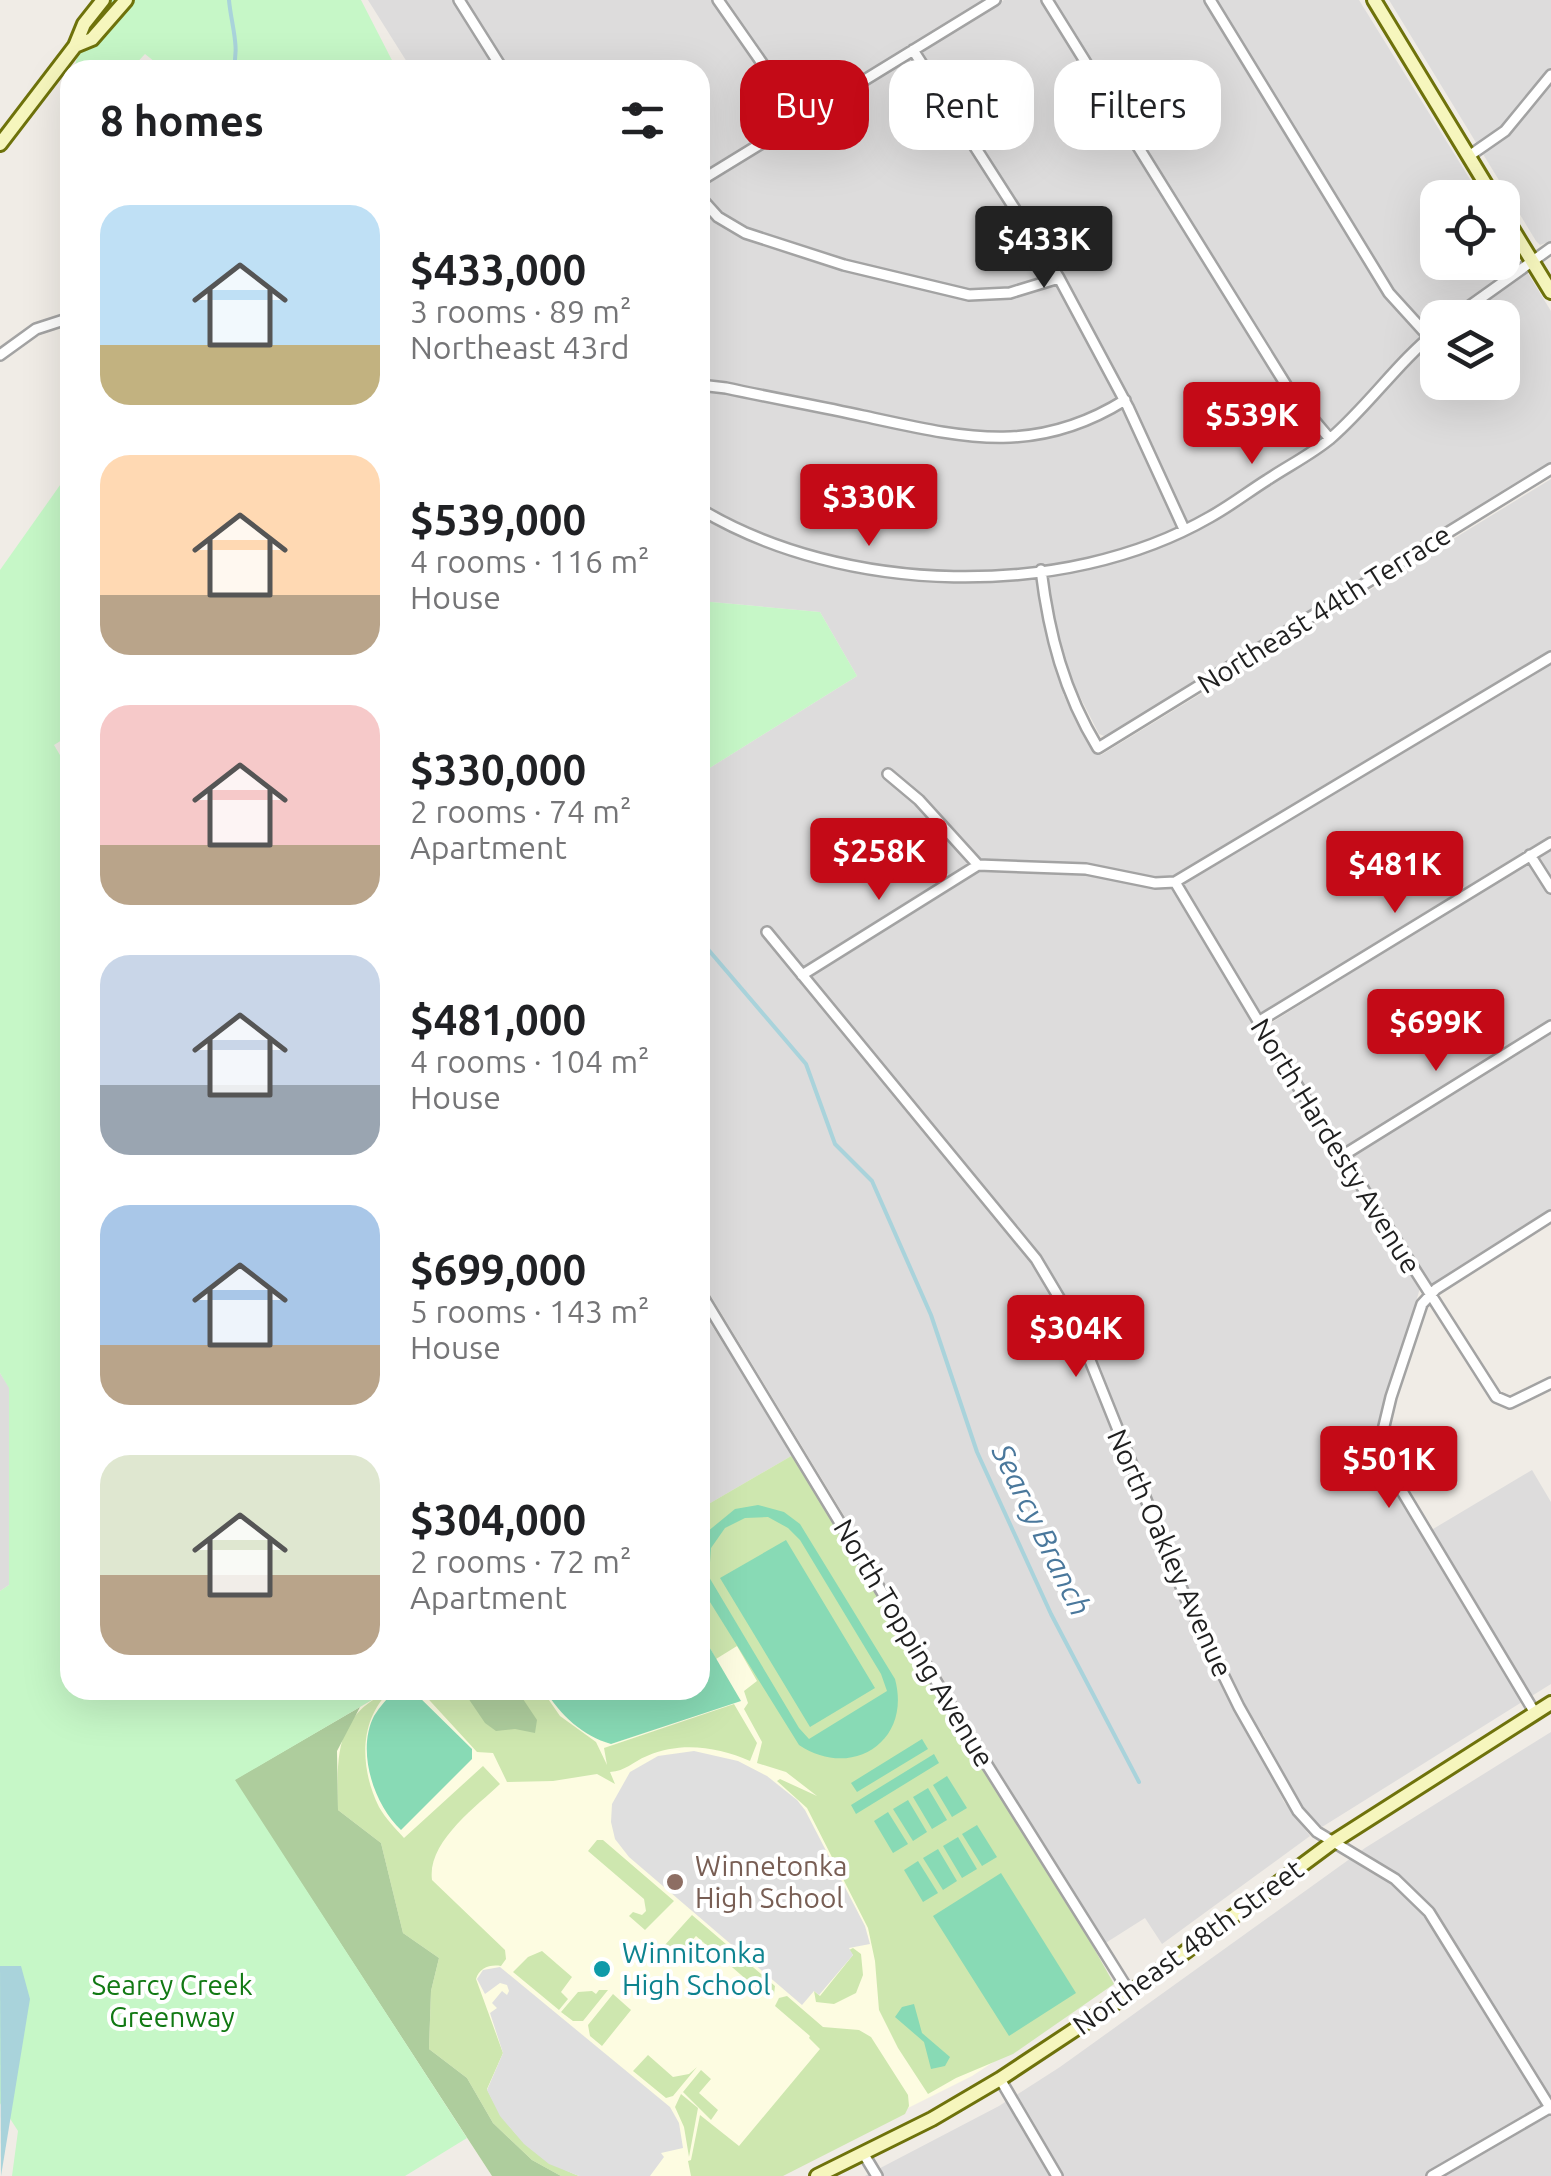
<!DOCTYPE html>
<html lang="en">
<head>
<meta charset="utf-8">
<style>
	body { margin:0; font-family:Ubuntu,sans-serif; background:#f2f2f2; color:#202124; height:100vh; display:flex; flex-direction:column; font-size:38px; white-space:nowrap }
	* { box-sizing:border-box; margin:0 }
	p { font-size:32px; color:#757577 }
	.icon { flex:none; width:55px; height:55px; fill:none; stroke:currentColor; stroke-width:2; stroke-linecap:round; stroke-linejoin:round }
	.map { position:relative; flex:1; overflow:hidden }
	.panel { position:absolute; left:60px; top:60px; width:650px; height:1640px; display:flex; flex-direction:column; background:#fff; border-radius:30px; box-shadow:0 10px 40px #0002 }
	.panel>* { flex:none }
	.top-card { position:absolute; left:740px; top:60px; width:660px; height:90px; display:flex; gap:20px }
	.fabs { position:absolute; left:1420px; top:180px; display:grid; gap:20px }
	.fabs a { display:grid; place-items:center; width:100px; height:100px; border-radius:20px; background:#fff; box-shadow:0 10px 40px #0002; font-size:50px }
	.price { position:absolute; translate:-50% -85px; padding:0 22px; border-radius:10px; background:#c40a17; color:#fff; font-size:32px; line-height:65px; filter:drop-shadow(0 2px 5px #0008) }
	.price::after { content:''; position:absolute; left:50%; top:60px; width:30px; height:22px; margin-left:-15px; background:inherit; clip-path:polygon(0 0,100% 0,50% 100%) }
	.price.active { background:#222; color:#fff }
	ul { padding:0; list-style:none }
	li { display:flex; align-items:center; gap:30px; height:250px; padding:0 40px }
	li span { display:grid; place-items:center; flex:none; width:280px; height:200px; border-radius:30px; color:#555 }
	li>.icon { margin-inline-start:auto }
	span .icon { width:120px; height:120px; fill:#fffc; stroke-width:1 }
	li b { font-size:42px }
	h2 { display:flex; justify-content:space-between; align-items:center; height:120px; padding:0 40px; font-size:42px }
	.chip { padding:0 35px; border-radius:30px; background:#fff; box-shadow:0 10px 40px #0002; font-size:35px; line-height:90px }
	.chip.active { background:#c40a17; color:#fff }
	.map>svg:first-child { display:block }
	.residential { fill:#dddcdc; fill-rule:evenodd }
	.education { fill:#fdfce1 }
	.grass { fill:#cee7af }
	.forest { fill:#aecd9d }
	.park { fill:#c6f7c7 }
	.pitch { fill:#88dab5; fill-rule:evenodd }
	.parking { fill:#dfdfdf }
	.water { fill:#a9d3db }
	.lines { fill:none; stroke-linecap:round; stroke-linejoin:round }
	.stream { stroke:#a9d3db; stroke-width:4 }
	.street-casing { stroke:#a3a3a3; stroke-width:14 }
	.secondary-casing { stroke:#6e720b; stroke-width:18 }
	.street { stroke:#fff; stroke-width:9 }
	.secondary { stroke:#f6f6bd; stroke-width:12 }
	.education-dot { fill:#8d6e63; stroke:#fff; stroke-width:4 }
	.culture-dot { fill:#0f9aa8; stroke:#fff; stroke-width:4 }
	.labels { text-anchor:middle; stroke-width:8; stroke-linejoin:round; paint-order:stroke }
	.street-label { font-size:28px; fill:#1f1f1f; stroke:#fff }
	.education-label { font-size:28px; fill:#785e54; stroke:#fff; text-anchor:start }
	.culture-label { font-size:28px; fill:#0d838f; stroke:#fff; text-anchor:start }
	.park-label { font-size:28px; fill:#117913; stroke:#fff }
	.water-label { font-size:30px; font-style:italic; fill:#4a789c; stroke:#fff }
</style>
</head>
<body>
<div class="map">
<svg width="1551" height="2176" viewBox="0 0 1551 2176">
	<rect width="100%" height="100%" fill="#f0ece6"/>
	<path class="residential" d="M368,0H983L947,22L952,31L1004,0H1359L1481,197L1438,198V262H1502L1503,233L1551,311V463L1107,737L1099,734L1075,687L1063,694L1092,748L1101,755L1551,479V835L1262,1012L1255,1008L1176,877L1283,1070L1420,1288L1374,1448L1423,1535L1532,1470L1551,1502V1684L1322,1827L1302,1808L1263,1734L1253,1739L1284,1802L1310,1836L1162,1944L1145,1918L1104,1944L700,1278V774L857,676L820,612L700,601V70H412ZM1438,318H1502V382H1438Z
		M1389,0H1551V241L1540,245L1536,241Z
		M1551,848V1211L1434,1286L1430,1285L1271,1033V1023Z
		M700,1307L793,1455L700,1509Z
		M0,1373L9,1387V1585L0,1591Z
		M1551,1732V2176H865L999,2106L1060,2067L1365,1848Z"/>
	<path class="education" d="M700,1509L1111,1985L972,2076L772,2176H492L234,1780L389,1690H700Z"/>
	<path class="grass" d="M793,1455L1069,1904L1114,1984L1013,2054L956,2078L928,2094L898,2048L879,2010L875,1961L868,1928L807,1808L777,1781L780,1779L817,1796L786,1772L757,1763L762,1742L744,1709L748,1703L744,1691L757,1681L737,1646L716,1659L700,1630V1509Z
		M391,1690C358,1720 360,1769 379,1807C385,1818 396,1829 404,1838L483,1766L500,1784C476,1807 427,1842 432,1880L505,1950L506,1959L501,1966C490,1964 479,1968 476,1979L503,2053L487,2089C509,2134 533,2157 579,2176H561L532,2160L493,2123L467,2078L429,2049L431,1991L439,1958L403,1933L381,1843L338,1810C337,1755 334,1716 391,1690Z
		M420,1690H542L560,1716L596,1742L607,1765L604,1748L734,1704L757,1743L750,1761C718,1747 681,1741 647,1756C632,1762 626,1771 610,1772L615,1784L597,1774L553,1781L507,1782L493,1753L477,1752Z
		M597,1840H603L674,1901L645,1930L629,1916L633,1912L642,1915L646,1911L644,1899L588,1851Z
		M692,1915L775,1986L774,1994L769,1999L696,1936L677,1957L664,1946Z
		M853,1948L861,1954L863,1975L856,1993L834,2004L816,2002L814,1991L820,1996L853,1955L849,1950Z
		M542,1951L572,1977L561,1992L568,1999L559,2010L513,1972L528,1957Z
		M599,1990H608L583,2021H573L561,2012L578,1992L592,1991L596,1994Z
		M613,1994L631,2010L602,2046L590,2036L588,2025Z
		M787,1996L823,2027L859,2030L871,2037L908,2095L909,2106L905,2114L783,2176H691L688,2161L691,2160L700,2115L739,2146L820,2049L809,2038L810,2036L775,2006L779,1998Z
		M648,2055L673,2077L689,2074L697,2067L673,2096L666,2098L633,2071Z
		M701,2070L711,2079L699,2093L718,2110L711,2120L683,2092Z
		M681,2094L698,2108L689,2157L684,2127L675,2107Z"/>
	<path class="forest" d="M448,1690H517L537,1720L535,1733L515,1729L496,1731L485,1723L468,1698L456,1696Z
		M360,1707L337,1751L338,1810L381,1843L403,1933L439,1958L431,1991L429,2049L467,2078L493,2123L532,2160L561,2176H492L234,1780Z"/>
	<path class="park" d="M91,0H361L397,70H165L145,54L130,70H74Z
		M70,471V735L54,745L70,772V1690H389L235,1780L467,2138L405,2176H12L18,2131L0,2103V1591L9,1585V1388L0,1373V570Z
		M700,601L820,612L857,676L700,774Z"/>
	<path class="pitch" d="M758,1505L784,1512L800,1524L895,1679C912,1742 851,1780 799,1745L700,1586V1547L707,1532L735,1509ZM768,1517L788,1528L800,1540L881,1674L887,1691L809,1739L799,1728L709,1577L711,1548L725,1528L745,1518Z
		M786,1540L875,1688L810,1727L720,1578Z
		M700,1631L741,1701L611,1744C583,1736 560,1715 545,1690H700Z
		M395,1690H412L472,1749V1759L401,1830C374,1805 356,1751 374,1716C380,1706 388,1698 395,1690Z
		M922,1739L928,1749L857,1792L851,1783Z
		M934,1754L939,1763L856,1814L851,1805Z
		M947,1776L967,1808L952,1817L933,1785Z
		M928,1788L947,1820L932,1829L913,1797Z
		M908,1800L927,1832L913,1841L893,1809Z
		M888,1812L908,1844L893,1853L874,1821Z
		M977,1825L997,1857L982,1866L962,1834Z
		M958,1837L977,1869L962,1878L943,1846Z
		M938,1849L957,1881L943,1890L923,1858Z
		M918,1861L938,1893L923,1902L904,1870Z
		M1001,1873L1076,1993L1009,2036L933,1916Z
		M914,2004L922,2033L950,2057L945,2066L931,2069L924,2042L895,2017L902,2007Z"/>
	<path class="parking" d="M694,1751L738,1761L767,1776L797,1800L805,1810L865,1926L870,1944L849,1948L853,1955L819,1995L814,1991L802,2005L629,1857L615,1839L611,1822L612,1804L630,1772L658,1756Z
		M500,1967L670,2107L679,2123L683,2148L661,2153L664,2157L650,2176H579L549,2164L524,2144L500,2116L487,2090L503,2053L490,2013L497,2008L492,2003L502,1991L507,1995L509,1991L507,1985L500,1983L485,1994L477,1979L483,1970Z"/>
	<path class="water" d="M0,1966H21L30,1999L1,2176Z"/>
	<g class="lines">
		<path class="stream" d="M229,0C231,24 240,46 233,70
			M700,940L806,1064L835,1144L872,1181L931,1315L977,1452L1051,1614L1139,1782"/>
		<defs>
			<path id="street" d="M459,0L503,70
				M718,0L801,119
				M1047,0L1291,393L1330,439
				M1210,0L1389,293L1429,337
				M913,50L1059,278L1128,407L1184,529
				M1469,156L1505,131L1551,75
				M700,181L995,0
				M700,197L718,217L745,233L844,265L969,295L1010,293L1059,278
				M1453,318L1551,248
				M0,355L36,329L70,318
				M700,385L726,388C772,398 818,406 863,416C961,437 1034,457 1125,400
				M700,509C843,595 1064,601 1210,517C1230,506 1248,492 1267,480C1288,466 1312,454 1331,438C1369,405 1398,362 1438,330
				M1041,570C1049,635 1064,692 1098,748L1551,469
				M888,774L919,800L978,865L1086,869L1155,883L1175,882L1551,657
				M1530,855L1551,888
				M1175,882L1288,1071L1496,1397L1510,1403L1551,1383
				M767,932L1036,1259L1077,1328L1186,1599L1239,1707L1298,1811L1317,1832L1395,1879L1429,1912L1551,2109
				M802,975L978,865
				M1258,1022L1551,843
				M1342,1156L1551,1026
				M700,1292L979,1752L1130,1993
				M1535,1713L1378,1451L1391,1397L1422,1304L1436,1289L1551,1216
				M1000,2079L1057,2176
				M863,2153L877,2176
				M1432,2176L1551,2107"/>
			<path id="secondary" d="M1374,0L1494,198
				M75,46L92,39L126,0
				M0,144L75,46L84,24L103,0
				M1502,212L1551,292
				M817,2176L932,2119L1000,2079L1130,1993L1333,1842L1551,1703"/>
		</defs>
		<use href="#street" class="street-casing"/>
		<use href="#secondary" class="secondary-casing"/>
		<use href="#street" class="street"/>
		<use href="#secondary" class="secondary"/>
	</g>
	<circle class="education-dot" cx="675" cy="1882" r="10"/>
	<circle class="culture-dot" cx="602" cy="1969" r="10"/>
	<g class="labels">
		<g class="street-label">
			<text transform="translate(1324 609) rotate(-32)" y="10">Northeast 44th Terrace</text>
			<text transform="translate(1336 1146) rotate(58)" y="10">North Hardesty Avenue</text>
			<text transform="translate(1170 1553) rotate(66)" y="10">North Oakley Avenue</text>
			<text transform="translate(914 1643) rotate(59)" y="10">North Topping Avenue</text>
			<text transform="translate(1188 1947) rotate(-36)" y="10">Northeast 48th Street</text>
		</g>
		<g class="education-label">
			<text x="695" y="1876">Winnetonka<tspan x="695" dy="32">High School</tspan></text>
		</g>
		<g class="culture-label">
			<text x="622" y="1963">Winnitonka<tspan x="622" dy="32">High School</tspan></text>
		</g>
		<g class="park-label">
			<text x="172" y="1995">Searcy Creek<tspan x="172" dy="32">Greenway</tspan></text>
		</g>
		<g class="water-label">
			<text transform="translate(1041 1530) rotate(64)" y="10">Searcy Branch</text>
		</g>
	</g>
</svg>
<div class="fabs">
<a><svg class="icon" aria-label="locate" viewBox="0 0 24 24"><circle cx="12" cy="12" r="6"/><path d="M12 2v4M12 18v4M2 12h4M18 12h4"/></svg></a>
<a><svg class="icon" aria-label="layers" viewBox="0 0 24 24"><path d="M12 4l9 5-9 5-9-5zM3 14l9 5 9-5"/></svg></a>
</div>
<b class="price active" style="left:1044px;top:291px">$433K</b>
<b class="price" style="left:1252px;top:467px">$539K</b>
<b class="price" style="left:869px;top:549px">$330K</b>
<b class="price" style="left:879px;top:903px">$258K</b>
<b class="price" style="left:1395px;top:916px">$481K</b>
<b class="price" style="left:1436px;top:1074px">$699K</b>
<b class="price" style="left:1076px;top:1380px">$304K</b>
<b class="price" style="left:1389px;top:1511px">$501K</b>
<div class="top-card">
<a class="chip active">Buy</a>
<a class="chip">Rent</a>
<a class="chip">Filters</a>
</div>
<section class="panel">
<h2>8 homes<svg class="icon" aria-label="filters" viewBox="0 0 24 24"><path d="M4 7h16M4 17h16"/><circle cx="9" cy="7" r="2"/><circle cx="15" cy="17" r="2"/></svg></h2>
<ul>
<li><span style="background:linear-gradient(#bfe0f5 70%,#c2b280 0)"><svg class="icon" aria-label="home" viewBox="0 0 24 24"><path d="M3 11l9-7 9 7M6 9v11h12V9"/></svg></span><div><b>$433,000</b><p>3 rooms · 89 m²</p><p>Northeast 43rd</p></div></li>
<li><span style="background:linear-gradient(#ffd9b3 70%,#b9a48a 0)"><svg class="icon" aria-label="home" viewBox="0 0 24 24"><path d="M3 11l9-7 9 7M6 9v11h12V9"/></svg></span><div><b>$539,000</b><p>4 rooms · 116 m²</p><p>House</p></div></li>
<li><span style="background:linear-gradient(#f6c9c9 70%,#b9a48a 0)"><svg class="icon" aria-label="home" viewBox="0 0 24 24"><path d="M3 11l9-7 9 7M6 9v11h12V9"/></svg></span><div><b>$330,000</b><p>2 rooms · 74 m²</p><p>Apartment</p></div></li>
<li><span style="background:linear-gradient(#c9d6e8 65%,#9aa5b1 0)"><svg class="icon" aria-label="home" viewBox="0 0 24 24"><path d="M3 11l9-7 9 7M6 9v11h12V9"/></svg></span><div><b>$481,000</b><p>4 rooms · 104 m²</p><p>House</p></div></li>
<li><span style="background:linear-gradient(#a9c7e8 70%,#b9a48a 0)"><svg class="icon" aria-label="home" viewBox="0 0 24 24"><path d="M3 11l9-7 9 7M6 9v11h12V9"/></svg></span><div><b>$699,000</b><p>5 rooms · 143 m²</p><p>House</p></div></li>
<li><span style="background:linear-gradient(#dfe7d0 60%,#b9a48a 0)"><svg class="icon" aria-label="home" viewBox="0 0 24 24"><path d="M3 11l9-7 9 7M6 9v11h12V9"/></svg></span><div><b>$304,000</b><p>2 rooms · 72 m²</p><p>Apartment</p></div></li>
</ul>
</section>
</div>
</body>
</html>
